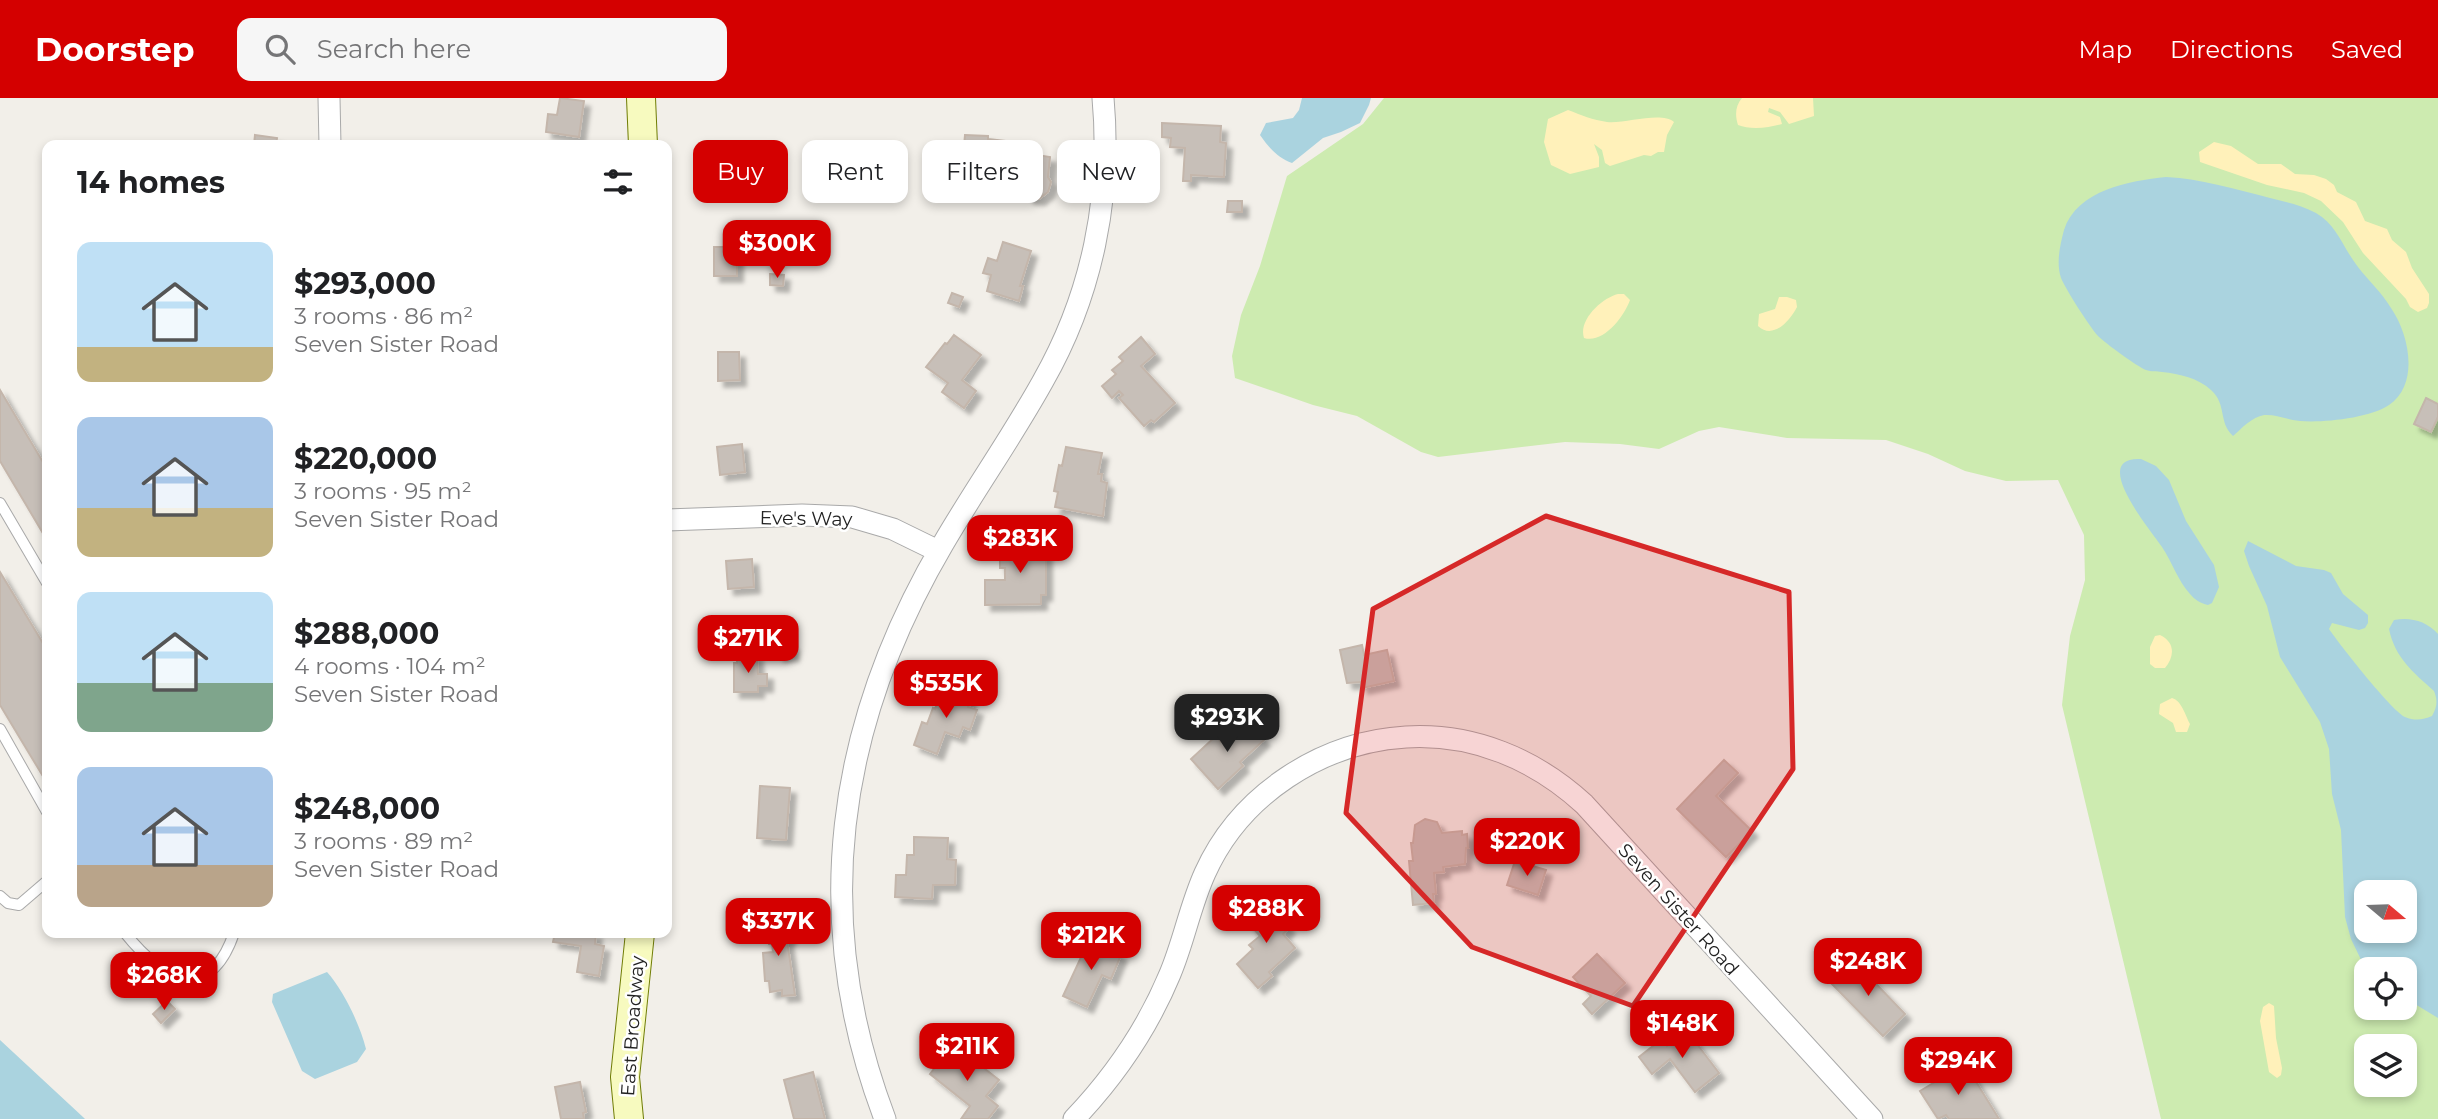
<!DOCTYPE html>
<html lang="en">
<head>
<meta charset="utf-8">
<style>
	body { margin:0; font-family:Montserrat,sans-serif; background:#f6f6f6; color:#202124; height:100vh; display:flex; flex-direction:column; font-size:26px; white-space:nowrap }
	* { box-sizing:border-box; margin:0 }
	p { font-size:23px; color:#757577 }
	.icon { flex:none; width:38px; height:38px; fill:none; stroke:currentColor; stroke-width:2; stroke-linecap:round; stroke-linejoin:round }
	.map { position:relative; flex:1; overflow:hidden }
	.side { position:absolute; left:42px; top:42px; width:630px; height:798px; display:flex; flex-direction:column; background:#fff; border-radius:14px; box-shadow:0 4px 10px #0003 }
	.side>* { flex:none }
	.guide { position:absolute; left:693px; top:42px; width:665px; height:63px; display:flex; gap:14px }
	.needle { width:46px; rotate:109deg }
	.tools { position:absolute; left:2354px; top:782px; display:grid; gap:14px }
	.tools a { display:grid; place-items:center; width:63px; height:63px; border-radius:14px; background:#fff; box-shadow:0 4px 10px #0003; font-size:35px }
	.price { position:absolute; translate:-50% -60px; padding:0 16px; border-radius:14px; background:#d40000; color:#fff; font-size:23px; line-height:46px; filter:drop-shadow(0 2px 4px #0008) }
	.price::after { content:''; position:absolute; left:50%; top:42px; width:21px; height:16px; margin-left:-10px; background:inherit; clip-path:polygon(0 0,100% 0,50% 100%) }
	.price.active { background:#222; color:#fff }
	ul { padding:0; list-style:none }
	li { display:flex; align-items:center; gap:21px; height:175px; padding:0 35px }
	li span { display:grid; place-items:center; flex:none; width:196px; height:140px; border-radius:14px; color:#555 }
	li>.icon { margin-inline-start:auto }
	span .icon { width:84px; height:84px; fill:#fffc; stroke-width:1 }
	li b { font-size:30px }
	h2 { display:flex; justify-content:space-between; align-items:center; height:84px; padding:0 35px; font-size:30px }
	.chip { padding:0 24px; border-radius:14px; background:#fff; box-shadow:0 4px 10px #0003; font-size:24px; line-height:63px }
	.chip.active { background:#d40000; color:#fff }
	header { display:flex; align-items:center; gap:42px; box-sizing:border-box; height:98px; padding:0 35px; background:#d40000; color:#fff }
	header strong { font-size:33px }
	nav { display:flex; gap:38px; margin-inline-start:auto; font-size:24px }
	.search { width:490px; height:63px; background:#f6f6f6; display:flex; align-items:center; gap:18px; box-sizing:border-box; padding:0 24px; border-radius:14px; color:#757577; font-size:26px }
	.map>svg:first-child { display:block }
	.grass { fill:#cdebb0; fill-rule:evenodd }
	.sand { fill:#fff1ba }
	.water { fill:#aad3df; fill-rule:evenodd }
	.building { fill:#c7bfb8; stroke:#c4b6ab; stroke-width:2; filter:url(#shadow) }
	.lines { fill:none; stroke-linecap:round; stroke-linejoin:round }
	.lane-casing { stroke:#a9a9a9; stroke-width:12 }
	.street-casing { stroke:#a9a9a9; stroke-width:23 }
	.secondary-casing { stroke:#707d05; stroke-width:30 }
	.lane { stroke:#fff; stroke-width:10 }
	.street { stroke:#fff; stroke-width:21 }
	.secondary { stroke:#f7fabf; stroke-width:28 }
	.marked { fill:#d62828; fill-opacity:0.2; stroke:#d62828; stroke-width:5; stroke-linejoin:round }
	.labels { text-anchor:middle; stroke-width:5; stroke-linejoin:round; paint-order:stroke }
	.street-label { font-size:19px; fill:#222; stroke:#fff }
</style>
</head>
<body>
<header>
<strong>Doorstep</strong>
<div class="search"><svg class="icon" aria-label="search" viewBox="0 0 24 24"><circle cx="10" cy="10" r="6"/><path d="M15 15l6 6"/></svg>Search here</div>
<nav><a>Map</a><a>Directions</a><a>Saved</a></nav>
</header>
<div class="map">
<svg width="2438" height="1021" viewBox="0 0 2438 1021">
	<defs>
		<filter id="shadow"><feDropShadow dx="6" dy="6" stdDeviation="2" flood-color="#0004"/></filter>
	</defs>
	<rect width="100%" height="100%" fill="#f2efe9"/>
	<path class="grass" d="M1384,0H2438V1021H2161L2062,607L2070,538L2085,482L2084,437L2058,382L2006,383L1965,373L1928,356L1886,342L1787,340L1719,329L1699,333L1659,351L1620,346L1565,344L1438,359L1421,354L1357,318L1313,307L1235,280L1232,258L1241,217L1260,168L1287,78L1363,26ZM2366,794H2404V833H2366ZM2366,872H2404V910H2366ZM2366,948H2404V987H2366Z"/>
	<path class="sand" d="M1742,0H1813L1814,18L1789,26L1780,14L1769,10L1768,14L1780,19L1782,26C1769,30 1750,32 1738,27C1735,18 1735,8 1742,0Z
		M1568,12C1581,17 1593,22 1607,24C1625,26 1661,13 1674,24L1667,37L1664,54H1658L1651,58L1644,57L1610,68L1605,65L1602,52L1594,46L1599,59V69L1570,76L1551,67L1544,44L1548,21Z
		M2214,44L2231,48L2258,66H2281L2295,76L2314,77L2326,81L2334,87L2337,94L2356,104L2365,123L2387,131L2392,142L2406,154L2412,170L2429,196V205L2427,210L2418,214L2410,209L2406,201L2363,155L2343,124L2321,103L2304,95L2267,87L2200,64L2199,54Z
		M1618,196H1624L1630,202C1624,219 1603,246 1584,240C1578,222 1602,200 1618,196Z
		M1779,199H1787L1796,202L1797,209C1790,223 1773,242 1758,228L1759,216L1775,211Z
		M2160,537C2175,544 2175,558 2165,570H2155L2150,566V549L2155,538Z
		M2172,600C2182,603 2185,617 2190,626L2187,634H2176L2173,625L2159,616L2160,606Z
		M2269,905L2274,908L2276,940L2282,970L2281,977L2277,980L2269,974L2260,923L2263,909Z"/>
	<path class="water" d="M1302,0H1371L1369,7L1360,25L1341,34L1323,40L1292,65C1278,60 1269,50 1260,37L1266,25L1293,20L1299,12Z
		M2166,79C2202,81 2235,91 2270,100C2286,104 2301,107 2316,115C2337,127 2343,150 2358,169C2368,182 2382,195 2391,210C2409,236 2420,286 2389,307C2370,320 2323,325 2300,323C2288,322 2276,316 2264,317C2252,319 2242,330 2233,338C2218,324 2227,306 2211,292C2198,280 2180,276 2162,274C2157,273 2151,274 2146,272C2138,269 2105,245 2098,238C2090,229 2066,192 2061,180C2056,165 2060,147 2064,132C2077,92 2129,83 2166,79Z
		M2141,361L2156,368L2169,382L2186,423L2214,467L2219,489L2212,505L2208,507C2200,505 2195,502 2190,496C2178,483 2172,464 2162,449C2153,435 2087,358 2141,361Z
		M2248,443L2296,468L2324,472L2331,475L2343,496L2368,517V525L2365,530L2359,532L2332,525L2329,531C2340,547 2391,612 2405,619C2415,623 2423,622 2432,618C2437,609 2438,603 2434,593C2413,574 2395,560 2389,531L2394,522C2411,519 2426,523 2438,536V920L2405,900L2404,872H2366L2351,841L2345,819L2341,732L2332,696L2329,651L2320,624L2280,559L2267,508L2249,468L2244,453ZM2404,794V833H2366V794Z
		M327,874C344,893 360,927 366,951L357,964L315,981L302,973L272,904L273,896Z
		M0,942L83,1019L85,1021H0Z"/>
	<path class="building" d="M560,0L584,3L579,39L546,34L548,16L557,17Z
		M1162,25L1221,28L1220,44L1226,45L1224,79L1191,77V83H1183L1185,50L1170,49L1171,40L1162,39Z
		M255,37L277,40L276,47H254Z
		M965,37L988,38V41L1005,43V52L1050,59L1048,79L1051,84L1048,94L1039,101L1029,100L1021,90H1015L1016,78L985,76L986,63L963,60Z
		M705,47H728L729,75L705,76Z
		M1228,103H1242V114H1227Z
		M1003,144L1031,153L1020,188H1023L1019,203L987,193L991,177L983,175L988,160L997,163Z
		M714,149H737V178H714Z
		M770,176L784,177L783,188L770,187Z
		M952,195L963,199L959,209L948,205Z
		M954,237L981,257L962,282L976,293L964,310L942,294L948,285L926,269L945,245L947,246Z
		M1141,239L1155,256L1141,268L1175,305L1154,324L1151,322L1144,328L1119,300L1123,297L1119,293L1112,300L1102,288L1116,276L1112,272L1123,263L1119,259Z
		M718,254H739L740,282L718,283Z
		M0,292L47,371V442L0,363Z
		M2426,300L2438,306V319L2431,334L2414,326Z
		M742,346L745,374L720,377L717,349Z
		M1066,349L1102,355L1098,376H1102L1101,383L1107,385L1103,418L1055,409L1058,394L1054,393L1059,367L1062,368Z
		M1017,442H1043V455H1046V497H1041V506L985,507V482H1005V470H1000V447H1017Z
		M752,461L754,489L728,491L726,463Z
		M0,474L47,552V685L0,607Z
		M793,547V557L778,558V548Z
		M1362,547L1364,557L1387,552L1394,583L1362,590L1361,584L1347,585L1340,552Z
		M737,557H757L758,576H767V588H758V594H734V565H737Z
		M943,588L960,594L959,597L971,602L968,609L977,612L970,632L963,629L959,639L945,634L937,656L914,647L922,624L927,626L933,610L935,611Z
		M1245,622L1264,642L1240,664L1243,668L1218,691L1191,661L1216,638L1221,644Z
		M1724,662L1738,675L1716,698L1752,733L1726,759L1677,711Z
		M760,688L790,690L786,742L757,740Z
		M1425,721L1437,724L1442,735L1462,733V737L1467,736L1468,750H1466L1465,766L1443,769L1444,774L1434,775L1436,796H1433L1434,805L1413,807L1409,763H1413L1411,745H1413L1415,727Z
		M914,739L948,740L947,761L956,762L955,787H933L932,801L895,799L896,777H906L907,757H914Z
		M1515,763L1546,772L1538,797L1507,787Z
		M1266,803L1289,830L1283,836L1295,850L1269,874L1272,878L1258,890L1237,866L1253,851L1249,847L1260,838L1245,821Z
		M781,818L790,840L787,842L795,897L782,898V892L770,894L769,883H765L763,855L773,854L772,846H769L761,826Z
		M555,835H596L595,846L604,848L599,878L577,874L581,848L553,844Z
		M1089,842L1121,857L1111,881L1102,877L1087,909L1063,898Z
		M1597,856L1625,885L1592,916L1583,906L1591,898L1573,879Z
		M1853,862L1905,916L1883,938L1830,884Z
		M167,903L175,911L161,925L153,916Z
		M1687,933L1719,975L1695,994L1670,961L1652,976L1639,959L1662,941L1667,948Z
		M953,946L999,982L986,998L998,1008L988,1021H961L970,1008L930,976Z
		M1965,966L1999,1021H1949L1946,1017L1938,1021L1920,993Z
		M813,974L825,1021H794L784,982Z
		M580,984L586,1014L583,1015L584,1021H561L555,989Z"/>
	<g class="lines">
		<defs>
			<path id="lane" d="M0,405L47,485
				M0,631L47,714
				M0,798L8,805L19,807L47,783
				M125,835C161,880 209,908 234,835"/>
			<path id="street" d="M329,0L330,47
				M667,422L802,417L852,419L893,431L938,453
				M885,1021C809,821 836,628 943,446C975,391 1012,339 1043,283C1092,197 1112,99 1103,0
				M1074,1021C1114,979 1148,929 1170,876C1184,843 1190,808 1205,775C1240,697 1321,644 1406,639C1473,635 1535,661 1584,706L1872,1021"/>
			<path id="secondary" d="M641,0L643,47
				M629,1021L625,979L640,835"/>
		</defs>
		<use href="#lane" class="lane-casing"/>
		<use href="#street" class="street-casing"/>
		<use href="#secondary" class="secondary-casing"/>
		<use href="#lane" class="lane"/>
		<use href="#street" class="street"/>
		<use href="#secondary" class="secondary"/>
	</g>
	<path class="marked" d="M1546,418L1789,494L1793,671L1633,908L1472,849L1346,715L1373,511Z"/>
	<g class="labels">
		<g class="street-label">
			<text transform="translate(806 420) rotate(1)" y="7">Eve's Way</text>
			<text transform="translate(1679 811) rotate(48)" y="7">Seven Sister Road</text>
			<text transform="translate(632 928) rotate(-86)" y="7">East Broadway</text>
		</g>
	</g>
</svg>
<div class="tools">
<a><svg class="needle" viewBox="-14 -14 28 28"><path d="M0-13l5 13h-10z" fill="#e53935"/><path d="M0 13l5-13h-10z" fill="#757577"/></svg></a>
<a><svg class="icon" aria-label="locate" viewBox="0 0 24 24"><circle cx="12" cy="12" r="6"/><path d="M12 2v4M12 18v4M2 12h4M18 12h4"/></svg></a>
<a><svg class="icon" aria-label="layers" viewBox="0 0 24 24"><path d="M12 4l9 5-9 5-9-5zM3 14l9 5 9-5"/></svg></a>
</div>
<b class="price" style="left:777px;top:182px">$300K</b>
<b class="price" style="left:1020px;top:477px">$283K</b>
<b class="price" style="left:748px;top:577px">$271K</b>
<b class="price" style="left:946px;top:622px">$535K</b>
<b class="price active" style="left:1227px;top:656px">$293K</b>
<b class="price" style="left:1527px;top:780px">$220K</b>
<b class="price" style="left:1266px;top:847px">$288K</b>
<b class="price" style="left:778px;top:860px">$337K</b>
<b class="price" style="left:1091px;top:874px">$212K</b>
<b class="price" style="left:1868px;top:900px">$248K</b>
<b class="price" style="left:164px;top:914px">$268K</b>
<b class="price" style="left:1682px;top:962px">$148K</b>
<b class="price" style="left:967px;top:985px">$211K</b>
<b class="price" style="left:1958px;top:999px">$294K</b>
<div class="guide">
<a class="chip active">Buy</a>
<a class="chip">Rent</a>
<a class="chip">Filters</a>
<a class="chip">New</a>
</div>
<section class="side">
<h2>14 homes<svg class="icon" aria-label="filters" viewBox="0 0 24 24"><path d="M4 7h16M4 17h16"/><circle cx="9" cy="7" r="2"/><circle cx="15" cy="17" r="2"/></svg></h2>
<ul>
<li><span style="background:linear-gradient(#bfe0f5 75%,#c2b280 0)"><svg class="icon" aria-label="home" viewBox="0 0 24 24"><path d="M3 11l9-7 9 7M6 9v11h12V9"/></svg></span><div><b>$293,000</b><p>3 rooms · 86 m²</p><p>Seven Sister Road</p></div></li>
<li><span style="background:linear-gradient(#a9c7e8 65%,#c2b280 0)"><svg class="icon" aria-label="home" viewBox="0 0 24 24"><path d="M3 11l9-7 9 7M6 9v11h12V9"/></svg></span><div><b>$220,000</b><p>3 rooms · 95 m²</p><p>Seven Sister Road</p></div></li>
<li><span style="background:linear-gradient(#bfe0f5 65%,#7fa58c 0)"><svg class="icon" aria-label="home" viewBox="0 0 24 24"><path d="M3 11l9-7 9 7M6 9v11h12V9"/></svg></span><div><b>$288,000</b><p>4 rooms · 104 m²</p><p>Seven Sister Road</p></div></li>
<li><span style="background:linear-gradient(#a9c7e8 70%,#b9a48a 0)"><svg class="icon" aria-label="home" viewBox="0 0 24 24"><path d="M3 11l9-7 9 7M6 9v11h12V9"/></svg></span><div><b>$248,000</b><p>3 rooms · 89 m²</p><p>Seven Sister Road</p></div></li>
</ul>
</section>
</div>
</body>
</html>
